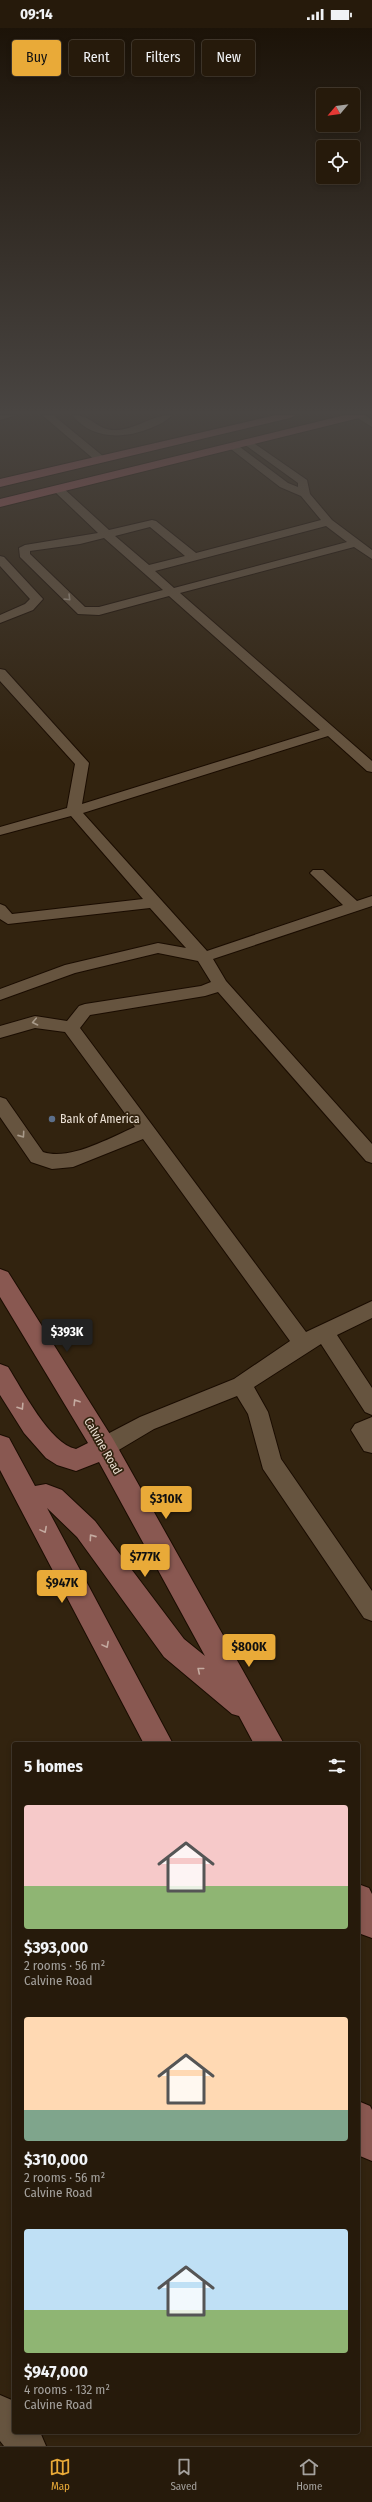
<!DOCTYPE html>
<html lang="en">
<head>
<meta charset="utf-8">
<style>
	body { margin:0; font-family:"Fira Sans Condensed",sans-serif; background:#322719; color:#f1f3f6; height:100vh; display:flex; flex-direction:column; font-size:15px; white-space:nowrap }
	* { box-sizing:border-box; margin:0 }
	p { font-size:13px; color:#a4a19d }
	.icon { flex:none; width:22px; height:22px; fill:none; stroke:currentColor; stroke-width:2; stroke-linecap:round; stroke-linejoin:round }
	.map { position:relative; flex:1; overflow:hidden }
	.panel { position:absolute; left:12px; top:1714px; width:348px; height:692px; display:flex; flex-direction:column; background:#261a0b; border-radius:4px; box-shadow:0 2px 6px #0003,0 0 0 1px #42382c }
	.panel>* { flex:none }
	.banner { position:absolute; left:12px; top:12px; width:348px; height:36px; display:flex; gap:8px }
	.needle { width:26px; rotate:241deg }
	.fabs { position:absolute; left:316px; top:60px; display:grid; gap:8px }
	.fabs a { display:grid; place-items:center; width:44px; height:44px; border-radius:4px; background:#261a0b; box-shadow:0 2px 6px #0003,0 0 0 1px #42382c; font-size:20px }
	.price { position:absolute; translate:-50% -34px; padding:0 9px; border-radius:4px; background:#e9aa38; color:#111; font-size:13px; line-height:26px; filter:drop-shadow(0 1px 2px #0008) }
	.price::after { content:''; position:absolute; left:50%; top:24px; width:12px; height:9px; margin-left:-6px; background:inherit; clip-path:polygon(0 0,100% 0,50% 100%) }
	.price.selected { background:#222; color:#fff }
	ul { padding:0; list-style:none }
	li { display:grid; align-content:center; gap:8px; height:212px; padding:0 12px }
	li span { display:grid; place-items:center; height:124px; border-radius:4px; color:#555 }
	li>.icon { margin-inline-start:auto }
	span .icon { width:72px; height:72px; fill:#fffc; stroke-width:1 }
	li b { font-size:17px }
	h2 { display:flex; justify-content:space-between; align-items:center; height:48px; padding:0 12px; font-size:17px }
	.pill { padding:0 14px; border-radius:4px; background:#261a0b; box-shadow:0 2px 6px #0003,0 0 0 1px #42382c; font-size:14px; line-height:36px }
	.pill.selected { background:#e9aa38; color:#111 }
	.status { display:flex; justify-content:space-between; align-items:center; height:28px; padding:0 20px; background:#261a0b; direction:ltr }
	.status svg { height:11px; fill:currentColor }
	.menu { display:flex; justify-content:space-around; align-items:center; height:56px; border-top:1px solid #42382c; background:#261a0b; font-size:11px; color:#a4a19d }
	.menu a { display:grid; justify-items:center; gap:2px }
	.menu .selected { color:#e9aa38 }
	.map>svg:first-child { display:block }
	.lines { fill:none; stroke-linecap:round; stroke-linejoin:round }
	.service-casing { stroke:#1a0c00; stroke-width:2 }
	.minor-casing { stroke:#1a0c00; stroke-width:2 }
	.secondary-casing { stroke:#1a0c00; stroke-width:2 }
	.primary-casing { stroke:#1a0c00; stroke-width:2 }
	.service { fill:#66543f; fill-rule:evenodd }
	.minor { fill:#66543f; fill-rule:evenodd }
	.secondary { fill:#895851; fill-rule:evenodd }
	.primary { fill:#ac5c62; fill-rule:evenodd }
	.oneway { stroke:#a89a8a }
	.oneway2 { stroke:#c4aaa0 }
	.service-dot { fill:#5c6f8a; stroke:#32230f; stroke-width:1.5 }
	.labels { text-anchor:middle; stroke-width:3.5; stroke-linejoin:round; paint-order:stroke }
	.poi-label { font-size:12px; fill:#ebe0d4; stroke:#32230f; text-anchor:start }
	.street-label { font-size:12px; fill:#ebe0d4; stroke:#32230f }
</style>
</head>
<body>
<div class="status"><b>09:14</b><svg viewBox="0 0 49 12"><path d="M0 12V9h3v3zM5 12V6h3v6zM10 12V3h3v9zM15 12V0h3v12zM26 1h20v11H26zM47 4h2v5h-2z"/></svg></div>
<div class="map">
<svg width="372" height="2418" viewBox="0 0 372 2418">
	<rect width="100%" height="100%" fill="#32230f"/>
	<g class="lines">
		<defs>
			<path id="service" d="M0,387H17L0,392Z
				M42,387H53L104,429V433H96Z
				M72,387C91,386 96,402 115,402C136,402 153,386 172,387C167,393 158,397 151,400C124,411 92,412 72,387Z
				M353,387H365L372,392V399Z
				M248,411L307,452L310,466L332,492L372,522V531L354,519L180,565L372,733V744L367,743L328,708L83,785L207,923L343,877L313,848L310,845L313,842H323L357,873L372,868V878L213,931L226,953L372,1116V1135L366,1133L218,964L205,968L90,987L80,1000L306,1304L372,1273V1290L337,1307L372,1360V1387L365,1384L321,1316L254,1359L268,1384L281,1431L372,1563V1593L364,1590L263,1441L248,1386L237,1368L154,1401L112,1426L104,1428L96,1426L93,1419L96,1412L140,1389L234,1351L290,1313L143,1111L73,1139L52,1141L31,1134L0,1089V1069L6,1071L43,1124C70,1133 109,1110 135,1099L65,1004L35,1000L0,1010V998L35,988L67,993L79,978L85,976L201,958L211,954L198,933L158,925L75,945L0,972V961L65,937L158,915L186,920L150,880L8,896L0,891V876L5,878L12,886L143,871L71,788L0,807V799L67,780L75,736L0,653V641L5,642L89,735L82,776L320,702L169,568L99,587L78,586L20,529L19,520L25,517L98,505L54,463L53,461L58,458L62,459L109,502L152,492L156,493L196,525L321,492L301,468L280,459L227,418L228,416H236L288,455L298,459V455L244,416V412ZM326,498L347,514L174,560L155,543ZM150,499L185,528L149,537L115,508ZM104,510L163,562L99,579H85L30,526V523L80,516Z
				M0,528L4,529L43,571L33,582L0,595V587L25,576L30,571L0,538Z
				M372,1389V1425L364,1423L351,1402L355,1396Z"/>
			<path id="minor" d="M0,2367L14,2373V2404H40L46,2418H4L0,2413Z"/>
			<path id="secondary" d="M0,1241L8,1244L113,1411L284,1716H254L239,1688L232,1686L164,1629L77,1509L47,1480L173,1716H144L0,1442V1407L9,1410L35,1458L46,1456L62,1462L95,1493L184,1611L205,1628L99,1434L76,1443L57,1437L46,1430L24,1405L0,1367V1336L8,1339C22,1361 50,1416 76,1421L88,1415L0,1269Z
				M358,1856L369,1860L372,1866V1910L361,1906L358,1900Z
				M358,2073L370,2078L372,2082V2133L360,2128L358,2124Z"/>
			<path id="primary" d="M276,387H296L290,390L0,459V451Z
				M345,387H365L363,389L0,479V471Z"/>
		</defs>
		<use href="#service" class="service-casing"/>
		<use href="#minor" class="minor-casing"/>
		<use href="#secondary" class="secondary-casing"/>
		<use href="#primary" class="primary-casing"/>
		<use href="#service" class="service"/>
		<use href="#minor" class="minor"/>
		<use href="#secondary" class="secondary"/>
		<use href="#primary" class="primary"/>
	</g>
	<defs><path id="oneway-chevron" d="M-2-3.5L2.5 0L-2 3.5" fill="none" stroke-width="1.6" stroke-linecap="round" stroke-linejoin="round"/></defs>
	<g class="oneway">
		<use href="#oneway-chevron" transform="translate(68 570) rotate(45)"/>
		<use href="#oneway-chevron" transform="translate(35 994) rotate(168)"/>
		<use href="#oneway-chevron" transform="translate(22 1107) rotate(55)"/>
	</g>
	<g class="oneway2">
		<use href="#oneway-chevron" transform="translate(76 1374) rotate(-122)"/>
		<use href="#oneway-chevron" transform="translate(21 1379) rotate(57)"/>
		<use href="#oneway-chevron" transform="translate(44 1502) rotate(62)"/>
		<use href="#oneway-chevron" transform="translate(92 1509) rotate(-125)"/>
		<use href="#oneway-chevron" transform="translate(106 1617) rotate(62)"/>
		<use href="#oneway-chevron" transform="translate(200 1642) rotate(-141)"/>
	</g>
	<linearGradient id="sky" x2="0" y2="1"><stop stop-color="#1c1308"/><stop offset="0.53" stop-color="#494542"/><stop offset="1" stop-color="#494542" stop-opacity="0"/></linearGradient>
	<rect width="372" height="725" fill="url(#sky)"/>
	<circle class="service-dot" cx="52" cy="1091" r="4"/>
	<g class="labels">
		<g class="poi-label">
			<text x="60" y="1095">Bank of America</text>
		</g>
		<g class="street-label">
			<text transform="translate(103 1418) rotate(60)" y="4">Calvine Road</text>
		</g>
	</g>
</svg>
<div class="fabs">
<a><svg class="needle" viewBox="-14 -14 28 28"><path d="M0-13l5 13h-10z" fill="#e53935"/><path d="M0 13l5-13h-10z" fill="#a4a19d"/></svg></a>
<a><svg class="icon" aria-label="locate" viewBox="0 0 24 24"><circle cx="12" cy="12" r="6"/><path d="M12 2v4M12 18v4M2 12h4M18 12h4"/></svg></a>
</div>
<b class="price selected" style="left:67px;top:1325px">$393K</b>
<b class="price" style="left:166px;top:1492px">$310K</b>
<b class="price" style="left:145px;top:1550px">$777K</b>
<b class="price" style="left:62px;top:1576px">$947K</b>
<b class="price" style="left:249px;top:1640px">$800K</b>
<div class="banner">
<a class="pill selected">Buy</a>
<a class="pill">Rent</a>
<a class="pill">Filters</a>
<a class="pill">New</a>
</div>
<section class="panel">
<h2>5 homes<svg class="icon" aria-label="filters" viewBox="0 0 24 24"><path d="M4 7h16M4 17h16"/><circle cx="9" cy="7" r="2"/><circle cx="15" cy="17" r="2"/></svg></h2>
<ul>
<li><span style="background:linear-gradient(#f6c9c9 65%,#8fb573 0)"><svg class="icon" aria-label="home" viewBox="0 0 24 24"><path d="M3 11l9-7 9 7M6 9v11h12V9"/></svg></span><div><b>$393,000</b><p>2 rooms · 56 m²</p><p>Calvine Road</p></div></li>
<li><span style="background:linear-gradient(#ffd9b3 75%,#7fa58c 0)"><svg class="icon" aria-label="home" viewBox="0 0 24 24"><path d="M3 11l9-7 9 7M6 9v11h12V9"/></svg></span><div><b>$310,000</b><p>2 rooms · 56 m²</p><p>Calvine Road</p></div></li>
<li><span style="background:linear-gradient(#bfe0f5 65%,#8fb573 0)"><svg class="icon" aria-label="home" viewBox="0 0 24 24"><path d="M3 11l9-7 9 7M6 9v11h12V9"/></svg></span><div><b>$947,000</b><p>4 rooms · 132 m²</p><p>Calvine Road</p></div></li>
</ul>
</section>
</div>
<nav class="menu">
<a class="selected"><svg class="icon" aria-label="map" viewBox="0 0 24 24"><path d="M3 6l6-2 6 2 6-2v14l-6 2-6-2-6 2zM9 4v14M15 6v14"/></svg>Map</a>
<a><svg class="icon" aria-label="saved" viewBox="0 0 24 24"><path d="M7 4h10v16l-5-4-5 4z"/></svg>Saved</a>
<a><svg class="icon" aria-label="home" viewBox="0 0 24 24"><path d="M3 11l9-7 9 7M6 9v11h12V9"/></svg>Home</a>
</nav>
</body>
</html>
